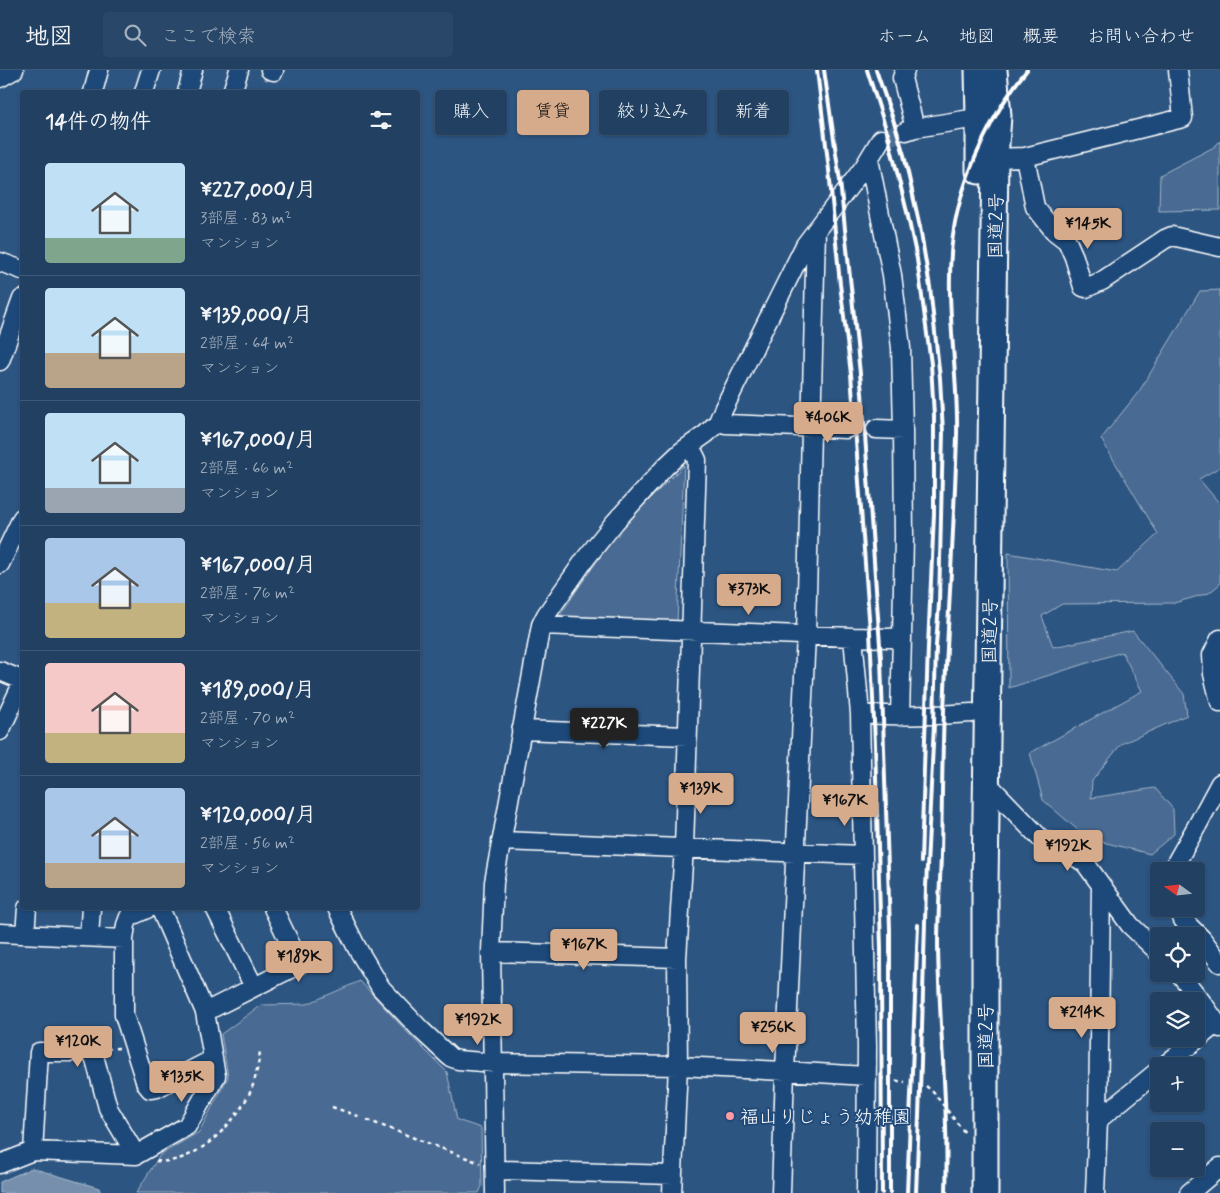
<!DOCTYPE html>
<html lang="ja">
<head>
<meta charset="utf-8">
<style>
	body { margin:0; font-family:Mynerve,"Klee One",sans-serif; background:#294768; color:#f1f3f6; height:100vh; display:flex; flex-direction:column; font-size:19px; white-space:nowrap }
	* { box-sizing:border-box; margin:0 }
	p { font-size:16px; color:#a2afbe }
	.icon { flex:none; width:28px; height:28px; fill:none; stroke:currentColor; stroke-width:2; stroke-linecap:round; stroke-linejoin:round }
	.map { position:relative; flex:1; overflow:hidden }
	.details { position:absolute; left:20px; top:20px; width:400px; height:820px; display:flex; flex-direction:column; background:#214062; border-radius:5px; box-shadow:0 1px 4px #0004,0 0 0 1px #3e5977 }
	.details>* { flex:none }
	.hud { position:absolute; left:435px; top:20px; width:475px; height:45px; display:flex; gap:10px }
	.needle { width:32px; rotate:285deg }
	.buttons { position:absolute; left:1150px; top:792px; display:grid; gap:10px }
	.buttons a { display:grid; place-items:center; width:55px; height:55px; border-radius:5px; background:#214062; box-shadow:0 1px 4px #0004,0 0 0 1px #3e5977; font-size:25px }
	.price { position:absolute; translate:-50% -42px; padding:0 11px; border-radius:5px; background:#d6ab8b; color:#111; font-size:16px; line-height:32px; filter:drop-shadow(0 1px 2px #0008) }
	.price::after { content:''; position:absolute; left:50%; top:30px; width:15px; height:11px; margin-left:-8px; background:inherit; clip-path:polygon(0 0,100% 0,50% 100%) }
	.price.current { background:#222; color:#fff }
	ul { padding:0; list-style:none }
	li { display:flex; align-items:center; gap:15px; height:125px; padding:0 25px }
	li+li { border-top:1px solid #3e5977 }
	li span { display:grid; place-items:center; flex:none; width:140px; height:100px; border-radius:5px; color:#555 }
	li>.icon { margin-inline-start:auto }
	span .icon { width:60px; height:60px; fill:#fffc; stroke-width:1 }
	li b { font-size:21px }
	h2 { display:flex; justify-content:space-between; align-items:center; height:60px; padding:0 25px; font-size:21px }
	.chip { padding:0 18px; border-radius:5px; background:#214062; box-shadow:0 1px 4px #0004,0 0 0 1px #3e5977; font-size:18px; line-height:45px }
	.chip.current { background:#d6ab8b; color:#111 }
	header { display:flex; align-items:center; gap:30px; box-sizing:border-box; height:70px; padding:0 25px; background:#214062; border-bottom:1px solid #3e5977 }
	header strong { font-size:24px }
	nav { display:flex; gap:28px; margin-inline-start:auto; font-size:18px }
	.search { width:350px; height:45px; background:#294768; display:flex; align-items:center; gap:12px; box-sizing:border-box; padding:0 18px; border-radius:5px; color:#a2afbe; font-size:19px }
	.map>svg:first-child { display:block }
	.green { fill:#486b92; stroke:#a4b5c8 }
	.water { fill:#748fad; stroke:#acbcce }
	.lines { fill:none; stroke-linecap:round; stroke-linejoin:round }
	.minor-tunnel { stroke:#4c6e95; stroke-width:18; stroke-dasharray:18 9; stroke-linecap:butt }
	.minor-casing { stroke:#fff; stroke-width:21 }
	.highway-casing { stroke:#fff; stroke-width:29 }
	.path { stroke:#fff; stroke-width:2.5; stroke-dasharray:4 4; stroke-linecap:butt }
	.minor { stroke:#1f4a7a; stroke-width:18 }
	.highway { stroke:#1f4a7a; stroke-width:25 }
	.rail { stroke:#fff; stroke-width:4 }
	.poi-dot { fill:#ff9aa2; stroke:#1f4a7a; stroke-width:2 }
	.labels { text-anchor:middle; stroke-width:4; stroke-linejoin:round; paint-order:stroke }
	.street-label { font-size:19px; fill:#fff; stroke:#1f4a7a }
	.poi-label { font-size:19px; fill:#fff; stroke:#1f4a7a; text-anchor:start }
</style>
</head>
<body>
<header>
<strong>地図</strong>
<div class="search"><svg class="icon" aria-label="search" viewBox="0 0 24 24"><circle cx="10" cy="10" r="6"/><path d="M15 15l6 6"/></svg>ここで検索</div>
<nav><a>ホーム</a><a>地図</a><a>概要</a><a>お問い合わせ</a></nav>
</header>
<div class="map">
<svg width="1220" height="1123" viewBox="0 0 1220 1123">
	<rect width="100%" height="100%" fill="#2c5582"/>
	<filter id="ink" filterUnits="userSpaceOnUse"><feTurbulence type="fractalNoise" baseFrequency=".02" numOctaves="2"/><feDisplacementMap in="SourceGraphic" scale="10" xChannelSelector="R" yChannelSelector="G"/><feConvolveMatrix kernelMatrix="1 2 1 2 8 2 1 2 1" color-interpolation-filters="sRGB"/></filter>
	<g filter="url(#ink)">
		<path class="green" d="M1220,71V140L1159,141L1160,105L1214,77Z
			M1220,220V397L1199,409L1220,434V514L1209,523L1174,533L1062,534L1042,546L1053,577L1133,561L1184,624L1187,645L1121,674L1092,711L1091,728L1155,718L1173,739L1174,764L1150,784L1087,768L1043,730L1030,683L1142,621L1122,582L1009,618L1008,483L1117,502L1158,464L1101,369L1140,320L1200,221Z
			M684,395L677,552L559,547L585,508L622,457Z
			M360,911L409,964L447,1002L457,1050L481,1058L482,1116L479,1123H136L160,1085L199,1062L228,1007L221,964L261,935L307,934Z"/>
		<path class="water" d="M32,1098L99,1118L101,1123H0V1112Z"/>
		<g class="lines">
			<path class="minor-tunnel" d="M881,69L906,61
				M846,359H876"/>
			<defs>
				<path id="minor" d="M270,0L274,1
					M905,0L902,8L915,58
					M0,8L14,0
					M93,22L99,0
					M144,22L151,0
					M187,22L193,0
					M232,22L239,0
					M906,61L915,58L989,46
					M1025,87L1183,48L1178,0
					M995,88L1025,87L1035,137L1054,161L1067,171L1074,187L1083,217L1086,218L1102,211L1165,169L1172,166L1220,177
					M869,89L892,205L901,278L903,360L904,467L902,567
					M0,192L22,200
					M0,291L22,229
					M718,352L726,354L846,359
					M876,359L903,360
					M0,494L22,448
					M541,555L853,567L860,644
					M853,567L888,568L902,567L900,646
					M1220,569L1212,585L1213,604L1220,632
					M0,601L22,610
					M521,660L687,666
					M0,661L22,614
					M987,713L1040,768L1058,776L1085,793L1130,855L1159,883
					M501,771L862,785
					M1174,801L1177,791L1198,754L1220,713
					M215,838L254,917
					M337,838L357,878L381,918L421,960L450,987L458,990L494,993L678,996L785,1001L866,1006
					M1179,839L1183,850L1202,869L1220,893
					M0,863L124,869L126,855L129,847L149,838
					M25,864L27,838
					M89,867L91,838
					M124,869V945L146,1014L150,1019L157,1018L213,989
					M491,882L677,888
					M1180,904L1204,935L1220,958
					M205,942L300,894L273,838
					M1164,996L1217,953
					M1098,1050L1159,1000
					M33,1081L39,982H93L108,1038L136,1085
					M0,1094L33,1081L136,1085L187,1056L216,1006L205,942L160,838
					M495,1098L503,1100L673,1105
					M495,1123L491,882L494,812L541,555L546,545L586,488L615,452L665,397L682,381L706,364L718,352L723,340L805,175L864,97L881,69
					M672,1123L678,996L677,888L684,777L697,390L690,376
					M781,1123L785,1001L806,565L816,160
					M866,1123L867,977L860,644C897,646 935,646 972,643
					M1095,1123L1098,1050L1101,815
					M1189,1123L1220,1097"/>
				<path id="highway" d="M978,0L979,47V101
					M985,1123V816L995,88L998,46L994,0"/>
			</defs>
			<use href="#minor" class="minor-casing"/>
			<use href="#highway" class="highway-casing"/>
			<path class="path" d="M107,979L119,978
				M880,1008L905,1012
				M926,1016L933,1022L965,1063
				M332,1037L361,1047
				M367,1050L480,1093
				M156,1091C195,1096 237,1052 251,1020C256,1008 258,995 260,982"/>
			<use href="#minor" class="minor"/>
			<use href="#highway" class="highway"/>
			<path class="rail" d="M817,0L829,100L840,214L851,304L870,561L875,674L881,878L882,1123
				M824,0L840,111L862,323L881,589L890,859V1123
				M867,0L887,62L907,142L917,189L931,294L934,346V444L928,576L921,792
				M876,0L896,58L904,85L920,157L930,217L940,308L943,362L939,533L936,576L934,654L926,817L921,993L916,1123
				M907,1123L918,855
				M946,1123C949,1041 939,959 938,876C938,846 940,815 941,785C942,737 942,689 944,641C948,550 954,458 957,366C959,292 940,217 957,143C968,95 995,38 1027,0"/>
		</g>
	</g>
	<circle class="poi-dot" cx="730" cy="1046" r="5"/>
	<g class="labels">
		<g class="street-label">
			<text transform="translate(995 156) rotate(-89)" y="7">国道2号</text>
			<text transform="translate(989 561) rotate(-89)" y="7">国道2号</text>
			<text transform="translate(985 966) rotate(-90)" y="7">国道2号</text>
		</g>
		<g class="poi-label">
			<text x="740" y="1053">福山りじょう幼稚園</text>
		</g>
	</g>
</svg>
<div class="buttons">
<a><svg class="needle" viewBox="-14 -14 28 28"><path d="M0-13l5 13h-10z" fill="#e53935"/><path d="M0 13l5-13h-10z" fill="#a2afbe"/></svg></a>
<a><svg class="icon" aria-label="locate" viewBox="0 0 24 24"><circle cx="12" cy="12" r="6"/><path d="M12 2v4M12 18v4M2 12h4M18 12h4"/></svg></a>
<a><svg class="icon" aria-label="layers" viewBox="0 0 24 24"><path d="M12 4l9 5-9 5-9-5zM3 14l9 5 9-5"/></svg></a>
<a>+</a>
<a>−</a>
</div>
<b class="price" style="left:1088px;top:180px">¥145K</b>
<b class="price" style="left:828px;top:374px">¥406K</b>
<b class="price" style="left:749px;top:546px">¥373K</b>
<b class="price current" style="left:604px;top:680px">¥227K</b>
<b class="price" style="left:701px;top:745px">¥139K</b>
<b class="price" style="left:845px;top:757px">¥167K</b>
<b class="price" style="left:1068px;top:802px">¥192K</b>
<b class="price" style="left:584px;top:901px">¥167K</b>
<b class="price" style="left:299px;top:913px">¥189K</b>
<b class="price" style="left:1082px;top:969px">¥214K</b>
<b class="price" style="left:478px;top:976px">¥192K</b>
<b class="price" style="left:773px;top:984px">¥256K</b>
<b class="price" style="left:78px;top:998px">¥120K</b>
<b class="price" style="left:182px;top:1033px">¥135K</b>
<div class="hud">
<a class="chip">購入</a>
<a class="chip current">賃貸</a>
<a class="chip">絞り込み</a>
<a class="chip">新着</a>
</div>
<section class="details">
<h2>14件の物件<svg class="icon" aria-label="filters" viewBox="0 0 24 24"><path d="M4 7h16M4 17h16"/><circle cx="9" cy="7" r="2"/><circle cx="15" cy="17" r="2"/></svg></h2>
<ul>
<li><span style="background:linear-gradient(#bfe0f5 75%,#7fa58c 0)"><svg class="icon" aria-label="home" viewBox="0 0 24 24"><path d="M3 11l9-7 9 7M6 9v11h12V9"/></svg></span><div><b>¥227,000/月</b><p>3部屋 · 83 m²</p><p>マンション</p></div></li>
<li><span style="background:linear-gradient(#bfe0f5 65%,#b9a48a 0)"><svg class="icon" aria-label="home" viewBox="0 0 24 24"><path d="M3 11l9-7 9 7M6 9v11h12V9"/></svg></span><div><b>¥139,000/月</b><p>2部屋 · 64 m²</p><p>マンション</p></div></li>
<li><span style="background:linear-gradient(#bfe0f5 75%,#9aa5b1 0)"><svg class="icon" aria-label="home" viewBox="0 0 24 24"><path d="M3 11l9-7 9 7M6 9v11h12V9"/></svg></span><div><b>¥167,000/月</b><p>2部屋 · 66 m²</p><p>マンション</p></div></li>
<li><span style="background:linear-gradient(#a9c7e8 65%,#c2b280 0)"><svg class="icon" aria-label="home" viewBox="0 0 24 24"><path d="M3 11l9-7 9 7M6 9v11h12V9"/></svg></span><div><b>¥167,000/月</b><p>2部屋 · 76 m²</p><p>マンション</p></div></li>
<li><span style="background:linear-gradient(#f6c9c9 70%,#c2b280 0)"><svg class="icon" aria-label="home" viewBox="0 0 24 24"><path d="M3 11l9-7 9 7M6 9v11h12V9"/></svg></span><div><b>¥189,000/月</b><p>2部屋 · 70 m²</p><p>マンション</p></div></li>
<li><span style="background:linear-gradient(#a9c7e8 75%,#b9a48a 0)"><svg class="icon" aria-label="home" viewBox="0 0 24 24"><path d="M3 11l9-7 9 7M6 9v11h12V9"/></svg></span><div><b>¥120,000/月</b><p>2部屋 · 56 m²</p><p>マンション</p></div></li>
</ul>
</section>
</div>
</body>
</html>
